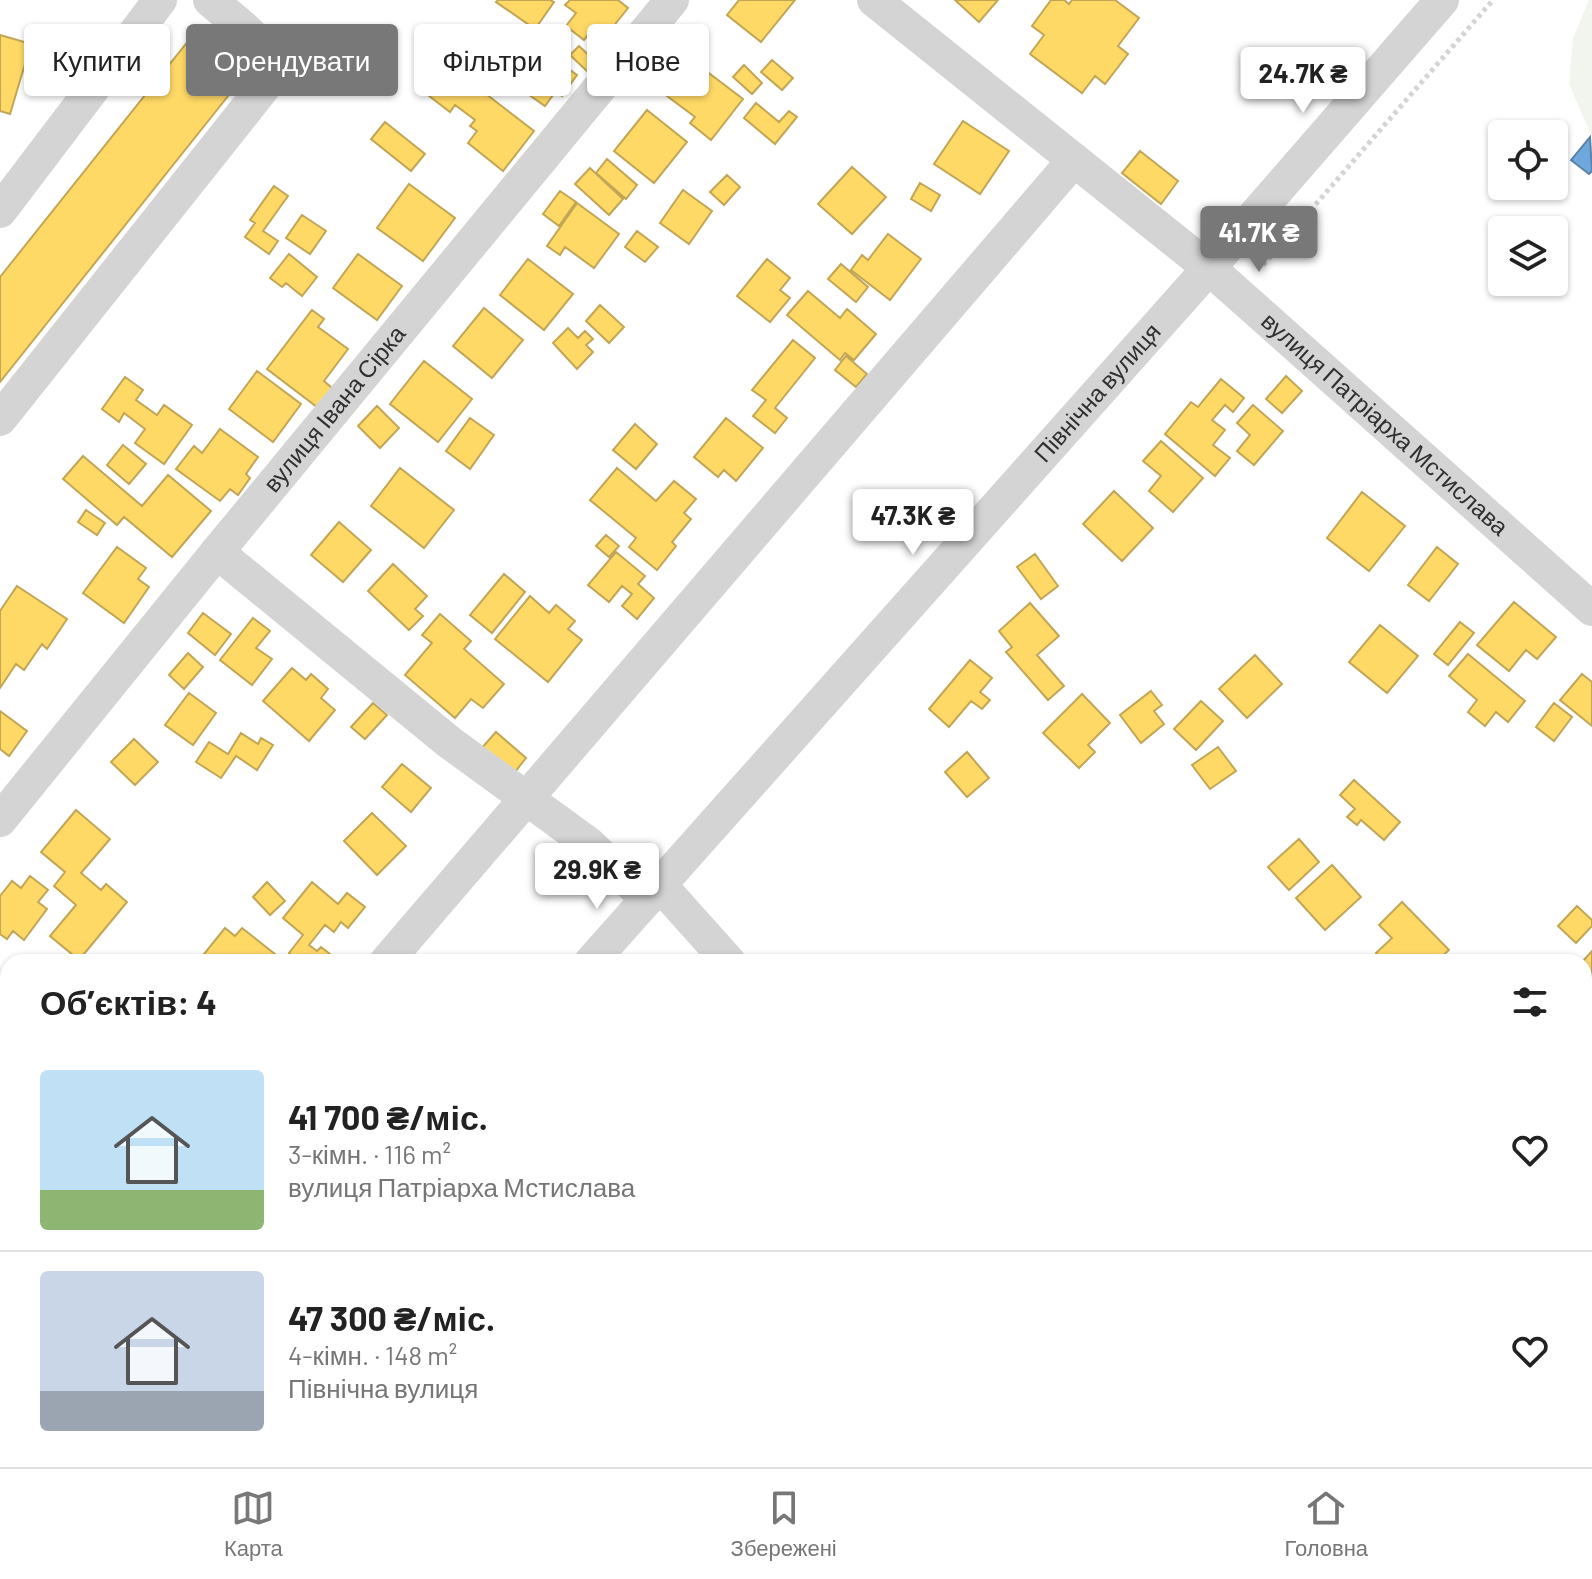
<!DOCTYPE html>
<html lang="uk">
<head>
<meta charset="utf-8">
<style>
	body { margin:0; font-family:Barlow,sans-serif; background:#f2f2f2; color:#222; height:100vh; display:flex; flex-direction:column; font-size:30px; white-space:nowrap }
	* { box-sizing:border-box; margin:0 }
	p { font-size:26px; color:#767676 }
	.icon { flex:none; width:44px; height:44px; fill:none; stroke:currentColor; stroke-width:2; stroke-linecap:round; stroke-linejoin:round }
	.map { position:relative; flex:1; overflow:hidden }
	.details { position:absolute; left:0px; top:954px; width:1592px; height:514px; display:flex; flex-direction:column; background:#fff; border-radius:24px 24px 0 0; box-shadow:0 2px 6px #0004 }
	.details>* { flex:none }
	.guide { position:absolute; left:24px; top:24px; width:800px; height:72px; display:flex; gap:16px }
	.controls { position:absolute; left:1488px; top:120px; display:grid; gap:16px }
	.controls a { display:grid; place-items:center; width:80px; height:80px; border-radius:8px; background:#fff; box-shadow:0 2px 6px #0004; font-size:40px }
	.price { position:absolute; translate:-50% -68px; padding:0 18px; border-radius:8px; background:#fff; color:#222; font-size:26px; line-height:52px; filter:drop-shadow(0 2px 4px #0008) }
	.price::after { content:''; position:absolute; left:50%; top:48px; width:24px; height:18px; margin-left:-12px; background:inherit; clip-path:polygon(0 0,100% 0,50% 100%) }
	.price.on { background:#787878; color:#fff }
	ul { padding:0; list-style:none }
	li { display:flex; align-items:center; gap:24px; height:200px; padding:0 40px }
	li+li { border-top:2px solid #e0e0e0 }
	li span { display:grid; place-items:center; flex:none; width:224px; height:160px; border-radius:8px; color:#555 }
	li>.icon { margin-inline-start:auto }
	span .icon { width:96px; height:96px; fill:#fffc; stroke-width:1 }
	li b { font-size:34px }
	h2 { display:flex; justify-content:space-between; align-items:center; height:96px; padding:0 40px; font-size:34px }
	.tag { padding:0 28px; border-radius:8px; background:#fff; box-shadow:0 2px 6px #0004; font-size:28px; line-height:72px }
	.tag.on { background:#787878; color:#fff }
	.menu { display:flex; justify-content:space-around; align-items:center; height:112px; border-top:2px solid #e0e0e0; background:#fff; font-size:22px; color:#767676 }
	.menu a { display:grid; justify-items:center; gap:4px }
	.menu .on { color:#787878 }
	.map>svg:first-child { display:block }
	.green { fill:#f2f5ed }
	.homes { fill:#ffd966; stroke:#c1a656; stroke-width:2 }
	.schools { fill:#6fa8dc; stroke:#5c84a8; stroke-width:2 }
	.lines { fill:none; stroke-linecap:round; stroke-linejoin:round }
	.path { stroke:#d4d4d4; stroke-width:5; stroke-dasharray:4 4; stroke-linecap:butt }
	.minor { stroke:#d4d4d4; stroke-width:34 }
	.labels { text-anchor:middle; stroke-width:8; stroke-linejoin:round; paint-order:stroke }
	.street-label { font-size:24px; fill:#303030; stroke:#fff }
</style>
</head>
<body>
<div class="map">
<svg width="1592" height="1467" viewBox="0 0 1592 1467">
	<rect width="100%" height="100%" fill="#fff"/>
	<path class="green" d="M1589,0H1592V137L1569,84L1573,38Z"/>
	<path class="homes" d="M498,0H550L554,2L535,29L496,2Z
		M570,0H618L628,8L604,38L593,29L584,40L566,26L576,13L565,5Z
		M739,0H795L761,42L727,15Z
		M955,0H998L979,22Z
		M1051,0H1064L1069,4L1072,0H1115L1139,18L1118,46L1128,54L1105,84L1095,76L1082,93L1030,54L1044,35L1032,26Z
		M0,35L31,44L10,114L0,111Z
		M193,35L244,76L0,382V277Z
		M531,42L577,75L562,96L556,91L545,106L505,78Z
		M477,46L506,70L491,87L463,64Z
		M579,46L597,63L588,72L570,55Z
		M689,58L743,99L711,140L690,123L695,117L663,93Z
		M772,60L793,78L782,90L761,72Z
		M446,63L534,131L503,171L468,143L477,131L470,126L475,120L455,105L450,112L424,92Z
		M744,65L762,83L752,94L733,77Z
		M756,103L779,122L789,111L797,117L775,144L744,118Z
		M647,110L687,142L654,183L614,151Z
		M963,121L1009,151L980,194L934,164Z
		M385,122L425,154L411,171L371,139Z
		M1140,151L1178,181L1161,204L1122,173Z
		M607,159L637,185L626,199L596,173Z
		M852,167L886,197L852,234L818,204Z
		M590,168L623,199L609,215L575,184Z
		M727,175L740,187L724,205L710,192Z
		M920,183L940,195L931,211L911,199Z
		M409,184L455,218L423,261L377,228Z
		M274,186L288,196L263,231L278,241L269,254L245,237L255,223L250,220Z
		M683,190L712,211L689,244L660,223Z
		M560,191L576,202L559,226L543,214Z
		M577,203L619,234L594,268L565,247L560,255L547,246Z
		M302,215L326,231L310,254L286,238Z
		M637,231L658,247L645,262L625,247Z
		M888,234L921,259L890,300L851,270L862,255L868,260Z
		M289,254L317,277L302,296L286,283L282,287L270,278Z
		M358,254L402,286L377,320L333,288Z
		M528,259L573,294L544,330L500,295Z
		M767,259L790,278L780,290L790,298L770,322L737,296Z
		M841,264L868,287L856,302L828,279Z
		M808,291L840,318L847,309L876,334L854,360L845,353L840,360L787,315Z
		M600,305L624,327L609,343L586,321Z
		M484,308L523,340L492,378L453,346Z
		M312,310L324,319L318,327L348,349L324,381L332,388L317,407L267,369Z
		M568,328L578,338L585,331L593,339L586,345L593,352L577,369L553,343Z
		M793,340L815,358L775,408L787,418L775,433L753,416L766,400L752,390Z
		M846,356L867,374L856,387L835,370Z
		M424,361L472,399L438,442L390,404Z
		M257,371L301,404L273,442L229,409Z
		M1286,376L1302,391L1282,413L1266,399Z
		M125,377L143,390L136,400L157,415L164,405L192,425L164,464L135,443L145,429L124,413L119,422L102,409Z
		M1221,379L1244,398L1233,412L1225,405L1212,420L1225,430L1213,445L1230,458L1215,476L1165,434L1191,402L1198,407Z
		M1253,405L1283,431L1254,465L1237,451L1250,435L1237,423Z
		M377,406L399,428L380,448L358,426Z
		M470,418L494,435L470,469L446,451Z
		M726,418L763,448L736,481L724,470L718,477L694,457Z
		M635,424L657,444L636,469L613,450Z
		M220,429L258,457L246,474L250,478L238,495L230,489L220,501L176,469L194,446L202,453Z
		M1161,441L1203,478L1173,512L1149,491L1161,476L1143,461Z
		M123,445L146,464L129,484L107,465Z
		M83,456L142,506L168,475L211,511L172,557L124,517L117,525L63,479Z
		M400,468L454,510L424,548L371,506Z
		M617,468L656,501L674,481L696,499L684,513L691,519L672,542L676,546L657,570L629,547L636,538L590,500Z
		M1114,491L1153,528L1122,561L1083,524Z
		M1362,492L1405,526L1369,571L1327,538Z
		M86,510L105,523L97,535L78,522Z
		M339,522L371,550L343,582L311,555Z
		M606,535L619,546L609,557L596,546Z
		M117,547L146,568L138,579L149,587L124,623L83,593Z
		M1437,547L1458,564L1429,601L1408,585Z
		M616,552L645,576L638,584L654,598L637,619L622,606L632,594L622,586L609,602L588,585Z
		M1035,554L1058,586L1041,599L1017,567Z
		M393,564L427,596L415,609L423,616L409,630L368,591Z
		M504,574L525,592L492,633L470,615Z
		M17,586L67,619L47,649L42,644L24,670L16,664L0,688V611Z
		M530,596L549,613L556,605L575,621L568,629L582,640L548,682L495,639Z
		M1514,602L1556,637L1537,659L1526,650L1509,671L1477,645Z
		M1030,603L1059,636L1037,655L1064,686L1048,700L1006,652L1012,647L999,631Z
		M203,613L231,634L215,655L188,633Z
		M440,614L471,641L464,649L504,684L483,708L471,699L455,718L405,675L432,643L422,635Z
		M253,618L270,631L256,648L272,659L252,685L220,660Z
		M1460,622L1474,633L1448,665L1434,654Z
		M1380,625L1418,656L1387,693L1349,662Z
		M188,653L203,667L184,689L169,675Z
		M1468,654L1525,701L1508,722L1496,712L1485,726L1468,712L1477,700L1449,676Z
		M1255,655L1282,684L1247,718L1219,689Z
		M970,660L992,678L980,692L990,700L982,709L971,701L949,727L929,709Z
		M292,668L306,680L311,674L328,689L321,698L335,710L309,741L263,701Z
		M1582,674L1592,682V726L1560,700Z
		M1151,691L1162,705L1154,711L1164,724L1141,743L1120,715Z
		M189,693L216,713L193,745L165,725Z
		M1082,694L1110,723L1088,745L1095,752L1079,768L1043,733Z
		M1201,701L1223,721L1196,750L1174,729Z
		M373,703L387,715L365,739L351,727Z
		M1554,703L1572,717L1554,741L1536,727Z
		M0,711L27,731L9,756L0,749Z
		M496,732L526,758L511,777L480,750Z
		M241,733L258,744L261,738L273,745L257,770L236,756L221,778L196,762L209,742L228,754Z
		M134,739L158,762L135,785L111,762Z
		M1218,747L1236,771L1210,789L1192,765Z
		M967,752L989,778L967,797L945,772Z
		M402,764L431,788L411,812L382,787Z
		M1354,780L1400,822L1384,840L1361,820L1357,825L1347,817L1355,809L1340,795Z
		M76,810L110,839L81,873L101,890L106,884L127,902L79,960L50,936L76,905L54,886L65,872L41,852Z
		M372,813L406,846L377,875L344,841Z
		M1299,839L1319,862L1289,890L1268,867Z
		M1332,865L1361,897L1325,930L1296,898Z
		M30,876L48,890L38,902L47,909L24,940L13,931L7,939L0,934V896L12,881L21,888Z
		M267,882L285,901L270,915L253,897Z
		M312,882L338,904L347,893L365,907L348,928L341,922L334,932L325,925L309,945L317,951L321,947L335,958L332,962H300L289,953L303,935L283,918Z
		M1402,902L1449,950L1436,962H1385L1376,953L1392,938L1379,925Z
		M1577,906L1592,920V926L1576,943L1558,926Z
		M225,928L235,936L242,928L285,962H210L212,960L204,954Z
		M1592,951V1012L1591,1013L1584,1007V962H1582Z
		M0,1188L8,1194V1229L0,1239Z
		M1588,1210L1592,1214V1277L1589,1280L1584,1276V1214Z
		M4,1244L8,1247V1264L0,1258V1251Z
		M1592,1300V1326L1586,1333L1584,1310Z
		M1592,1410V1431L1584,1425Z
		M300,1460H347L357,1467H296Z
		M562,1460H575L582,1467H555Z
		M636,1460H661L663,1467H638Z
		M778,1460H797L800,1467H782Z
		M857,1460H918L920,1465L861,1467Z
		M947,1460H964L954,1467Z
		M1415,1460H1434L1439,1467H1405Z"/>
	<path class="schools" d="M1590,137L1592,171L1589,174L1571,160Z
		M1502,160V179L1493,174Z"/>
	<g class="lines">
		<path class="path" d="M1257,260L1263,265L1493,0"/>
		<g class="minor">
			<path id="s1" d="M874,0L1209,268L1592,609"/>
			<path d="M0,211L160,0"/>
			<path d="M0,419L267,83C278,45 234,22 210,0"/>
			<path d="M217,552L449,742L589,844L647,899"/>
			<path id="s2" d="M0,820L217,552L672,0"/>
			<path d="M660,885L729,962"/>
			<path d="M386,962L1074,160"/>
			<path id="s3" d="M591,962L1209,268L1442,0"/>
			<path d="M0,1109L8,1116"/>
			<path d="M1584,1146L1592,1136"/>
			<path d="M0,1412L8,1402"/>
			<path d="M1584,1448L1592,1455"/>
			<path d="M410,1460L418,1467"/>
			<path d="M147,1467L153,1460"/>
			<path d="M1312,1467L1318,1460"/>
		</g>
	</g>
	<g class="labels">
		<g class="street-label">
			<text dy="8" stroke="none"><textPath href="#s3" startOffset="762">Північна вулиця</textPath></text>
			<text dy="8" stroke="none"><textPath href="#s2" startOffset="530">вулиця Івана Сірка</textPath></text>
			<text dy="8" stroke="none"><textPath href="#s1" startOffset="664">вулиця Патріарха Мстислава</textPath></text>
		</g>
	</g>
</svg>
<div class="controls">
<a><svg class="icon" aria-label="locate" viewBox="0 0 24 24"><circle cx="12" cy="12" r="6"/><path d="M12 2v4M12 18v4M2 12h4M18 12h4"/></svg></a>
<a><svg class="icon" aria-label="layers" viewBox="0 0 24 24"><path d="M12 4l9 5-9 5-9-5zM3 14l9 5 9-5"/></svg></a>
</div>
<b class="price" style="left:1303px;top:115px">24.7K ₴</b>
<b class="price on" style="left:1259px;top:274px">41.7K ₴</b>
<b class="price" style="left:913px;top:557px">47.3K ₴</b>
<b class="price" style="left:597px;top:911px">29.9K ₴</b>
<div class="guide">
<a class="tag">Купити</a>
<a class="tag on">Орендувати</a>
<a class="tag">Фільтри</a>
<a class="tag">Нове</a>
</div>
<section class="details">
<h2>Об’єктів: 4<svg class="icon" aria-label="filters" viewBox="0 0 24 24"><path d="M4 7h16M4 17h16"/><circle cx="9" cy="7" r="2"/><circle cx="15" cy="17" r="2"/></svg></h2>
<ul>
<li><span style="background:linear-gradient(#bfe0f5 75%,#8fb573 0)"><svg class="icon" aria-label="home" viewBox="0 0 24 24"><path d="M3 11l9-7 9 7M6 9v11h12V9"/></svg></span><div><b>41 700 ₴/міс.</b><p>3-кімн. · 116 m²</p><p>вулиця Патріарха Мстислава</p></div><svg class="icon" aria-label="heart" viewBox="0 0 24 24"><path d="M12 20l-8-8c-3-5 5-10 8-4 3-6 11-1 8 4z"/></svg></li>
<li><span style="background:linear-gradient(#c9d6e8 75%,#9aa5b1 0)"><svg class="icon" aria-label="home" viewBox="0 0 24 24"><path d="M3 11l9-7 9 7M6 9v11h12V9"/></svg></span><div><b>47 300 ₴/міс.</b><p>4-кімн. · 148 m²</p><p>Північна вулиця</p></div><svg class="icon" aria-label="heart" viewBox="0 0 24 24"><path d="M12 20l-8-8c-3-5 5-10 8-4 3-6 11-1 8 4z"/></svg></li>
</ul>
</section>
</div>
<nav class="menu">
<a class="on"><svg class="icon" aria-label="map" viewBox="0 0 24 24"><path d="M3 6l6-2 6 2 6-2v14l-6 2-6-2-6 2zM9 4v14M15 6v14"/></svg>Карта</a>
<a><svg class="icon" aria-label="saved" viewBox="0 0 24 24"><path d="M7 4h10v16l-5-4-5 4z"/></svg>Збережені</a>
<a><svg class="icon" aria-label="home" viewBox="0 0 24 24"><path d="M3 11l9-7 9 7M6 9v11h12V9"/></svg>Головна</a>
</nav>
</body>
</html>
